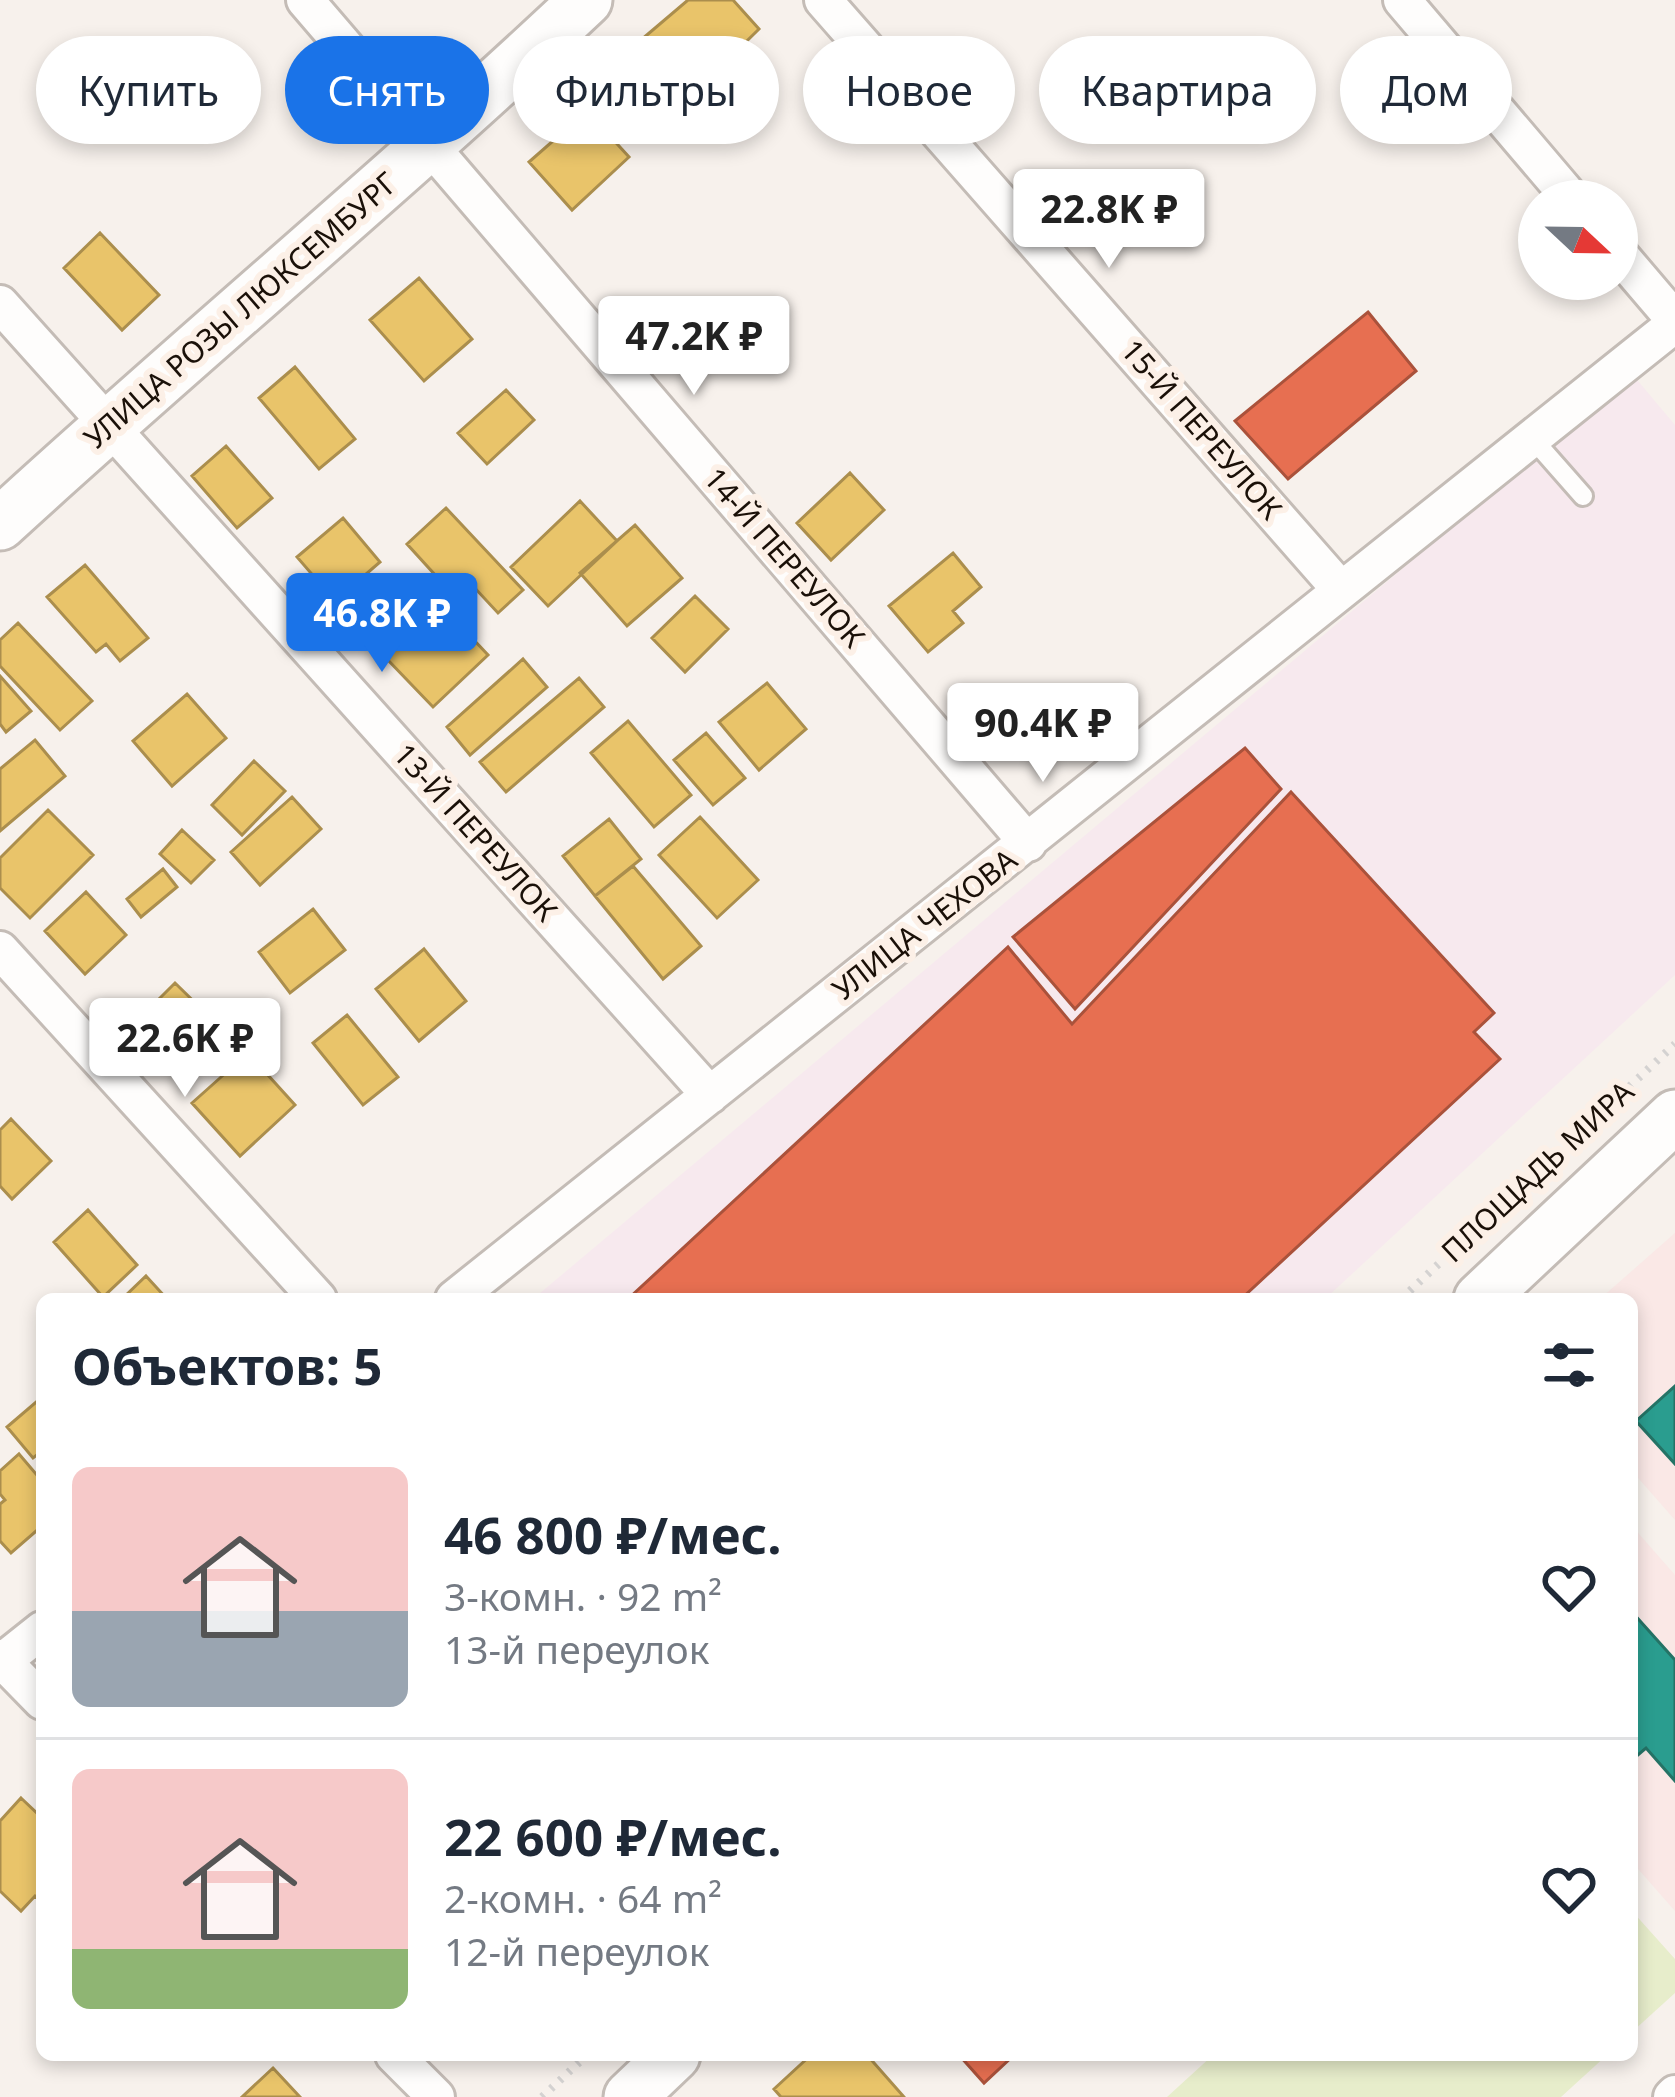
<!DOCTYPE html>
<html lang="ru">
<head>
<meta charset="utf-8">
<style>
	body { margin:0; font-family:"Noto Sans",sans-serif; background:#f6f6f7; color:#1f2937; height:100vh; display:flex; flex-direction:column; font-size:45px; white-space:nowrap }
	* { box-sizing:border-box; margin:0 }
	p { font-size:39px; color:#747a83 }
	.icon { flex:none; width:66px; height:66px; fill:none; stroke:currentColor; stroke-width:2; stroke-linecap:round; stroke-linejoin:round }
	.map { position:relative; flex:1; overflow:hidden }
	.panel { position:absolute; left:36px; top:1293px; width:1602px; height:768px; display:flex; flex-direction:column; background:#fff; border-radius:18px; box-shadow:0 6px 18px #0003 }
	.panel>* { flex:none }
	.hud { position:absolute; left:36px; top:36px; width:1605px; height:108px; display:flex; gap:24px }
	.needle { width:78px; rotate:112deg }
	.fabs { position:absolute; left:1518px; top:180px; display:grid; gap:24px }
	.fabs a { display:grid; place-items:center; width:120px; height:120px; border-radius:50%; background:#fff; box-shadow:0 6px 18px #0003; font-size:60px }
	.price { position:absolute; translate:-50% -102px; padding:0 27px; border-radius:12px; background:#fff; color:#222; font-size:39px; line-height:78px; filter:drop-shadow(0 3px 6px #0008) }
	.price::after { content:''; position:absolute; left:50%; top:72px; width:36px; height:27px; margin-left:-18px; background:inherit; clip-path:polygon(0 0,100% 0,50% 100%) }
	.price.current { background:#1a73e8; color:#fff }
	ul { padding:0; list-style:none }
	li { display:flex; align-items:center; gap:36px; height:300px; padding:0 36px }
	li+li { border-top:3px solid #e0e1e3 }
	li span { display:grid; place-items:center; flex:none; width:336px; height:240px; border-radius:18px; color:#555 }
	li>.icon { margin-inline-start:auto }
	span .icon { width:144px; height:144px; fill:#fffc; stroke-width:1 }
	li b { font-size:51px }
	h2 { display:flex; justify-content:space-between; align-items:center; height:144px; padding:0 36px; font-size:51px }
	.tag { padding:0 42px; border-radius:54px; background:#fff; box-shadow:0 6px 18px #0003; font-size:42px; line-height:108px }
	.tag.current { background:#1a73e8; color:#fff }
	.map>svg:first-child { display:block }
	.commercial { fill:#f7e9ee }
	.education { fill:#fae8e6 }
	.green { fill:#e7edcb }
	.homes { fill:#e9c46a; stroke:#ab8e4d; stroke-width:3 }
	.shops { fill:#e76f51; stroke:#aa523b; stroke-width:3 }
	.schools { fill:#2a9d8f; stroke:#257366; stroke-width:3 }
	.lines { fill:none; stroke-linecap:round; stroke-linejoin:round }
	.lane-casing { stroke:#c4bcb6; stroke-width:24 }
	.street-casing { stroke:#c4bcb6; stroke-width:42 }
	.secondary-casing { stroke:#c4bcb6; stroke-width:57 }
	.path { stroke:#d4d2d1; stroke-width:8; stroke-dasharray:3 9; stroke-linecap:butt }
	.lane { stroke:#fefdfc; stroke-width:18 }
	.street { stroke:#fefdfc; stroke-width:36 }
	.secondary { stroke:#fefdfc; stroke-width:51 }
	.labels { text-anchor:middle; stroke-width:12; stroke-linejoin:round; paint-order:stroke }
	.street-label { font-size:30px; fill:#1a1008; stroke:#fcf0e7 }
</style>
</head>
<body>
<div class="map">
<svg width="1675" height="2097" viewBox="0 0 1675 2097">
	<rect width="100%" height="100%" fill="#f7f1ec"/>
	<path class="commercial" d="M1633,375L1675,425V975L1325,1299H533Z"/>
	<path class="education" d="M1675,1233V1520L1632,1471V1299H1600Z
		M1632,1526L1675,1575V1911L1632,1862Z"/>
	<path class="green" d="M1632,1911L1675,1959V1993L1632,2032Z
		M1213,2055H1607L1561,2097H1167Z"/>
	<path class="homes" d="M688,0H733L759,29L692,95L641,40Z
		M587,111L629,157L572,210L529,162Z
		M100,233L159,295L122,330L64,268Z
		M419,278L472,339L424,381L370,320Z
		M295,367L355,439L319,469L259,398Z
		M506,390L534,420L487,464L458,433Z
		M226,446L272,498L237,528L192,476Z
		M850,473L884,510L831,560L797,523Z
		M580,501L617,541L548,606L511,567Z
		M446,508L523,590L498,613L473,586L458,600L407,544Z
		M343,518L380,562L335,601L297,557Z
		M635,525L682,578L627,626L580,573Z
		M953,553L981,587L953,611L963,623L928,652L889,606Z
		M85,565L148,638L120,661L106,644L96,652L47,597Z
		M695,596L728,629L685,672L652,638Z
		M441,605L488,655L433,707L386,658Z
		M18,623L92,701L60,730L0,666V640Z
		M523,659L547,687L470,755L447,727Z
		M0,676L31,711L6,732L0,724Z
		M579,678L604,707L506,792L480,762Z
		M767,683L806,729L759,770L719,722Z
		M187,694L226,738L172,786L133,741Z
		M628,721L691,795L654,827L591,753Z
		M706,733L745,778L713,805L674,760Z
		M35,740L65,776L0,831V769Z
		M254,761L285,791L242,835L212,805Z
		M292,797L321,829L260,885L231,852Z
		M48,810L93,855L30,918L0,888V858Z
		M700,817L758,880L717,918L659,855Z
		M609,819L641,859L595,896L563,856Z
		M182,830L214,860L191,883L160,854Z
		M633,866L701,946L663,979L595,896Z
		M163,869L177,887L141,917L127,899Z
		M86,892L126,935L85,974L45,931Z
		M313,909L345,950L290,993L259,952Z
		M424,949L466,1001L419,1041L376,989Z
		M175,983L220,1027L173,1075L128,1030Z
		M347,1015L398,1077L363,1105L313,1043Z
		M248,1053L295,1105L240,1156L192,1103Z
		M11,1119L51,1161L12,1199L0,1186V1130Z
		M88,1210L137,1265L103,1297L54,1242Z
		M146,1276L167,1299H122Z
		M42,1397V1451L33,1458L7,1427Z
		M19,1454L42,1481V1526L11,1553L0,1541V1504L5,1500L0,1494V1471Z
		M21,1798L42,1818V1902L35,1896L21,1911L0,1891V1821Z
		M811,2055H867L904,2097H781L774,2089Z
		M273,2068L300,2097H242Z"/>
	<path class="shops" d="M1368,312L1416,371L1288,479L1235,421Z
		M1245,748L1281,789L1075,1009L1013,937Z
		M1291,792L1494,1013L1474,1032L1500,1059L1241,1299H628L1008,947L1072,1024Z
		M959,2055H1014L984,2083Z"/>
	<path class="schools" d="M1675,1386V1464L1636,1421Z
		M1632,1612L1675,1660V1781L1646,1748L1632,1760Z"/>
	<g class="lines">
		<defs>
			<path id="lane" d="M1532,438L1583,496"/>
			<path id="street" d="M305,0L1028,843
				M823,0L1341,590
				M1402,0L1573,201
				M1617,252L1675,320
				M0,304L710,1095
				M0,950L318,1299
				M454,1299L1675,324
				M0,1658L42,1701
				M3,1661L42,1630
				M394,2055L436,2097
				M1672,2097L1675,2094"/>
			<path id="secondary" d="M0,524C193,347 395,180 586,0
				M1480,1299L1675,1116
				M630,2097L674,2055"/>
		</defs>
		<use href="#lane" class="lane-casing"/>
		<use href="#street" class="street-casing"/>
		<use href="#secondary" class="secondary-casing"/>
		<path class="path" d="M1401,1299L1675,1044
			M542,2097L587,2055"/>
		<use href="#lane" class="lane"/>
		<use href="#street" class="street"/>
		<use href="#secondary" class="secondary"/>
	</g>
	<g class="labels">
		<g class="street-label">
			<text transform="translate(241 311) rotate(-41)" y="10">УЛИЦА РОЗЫ ЛЮКСЕМБУРГ</text>
			<text transform="translate(1201 430) rotate(49)" y="10">15-Й ПЕРЕУЛОК</text>
			<text transform="translate(784 558) rotate(49)" y="10">14-Й ПЕРЕУЛОК</text>
			<text transform="translate(475 833) rotate(48)" y="10">13-Й ПЕРЕУЛОК</text>
			<text transform="translate(925 925) rotate(-38)" y="10">УЛИЦА ЧЕХОВА</text>
			<text transform="translate(1538 1172) rotate(-43)" y="10">ПЛОЩАДЬ МИРА</text>
		</g>
	</g>
</svg>
<div class="fabs">
<a><svg class="needle" viewBox="-14 -14 28 28"><path d="M0-13l5 13h-10z" fill="#e53935"/><path d="M0 13l5-13h-10z" fill="#747a83"/></svg></a>
</div>
<b class="price" style="left:1109px;top:271px">22.8K ₽</b>
<b class="price" style="left:694px;top:398px">47.2K ₽</b>
<b class="price current" style="left:382px;top:675px">46.8K ₽</b>
<b class="price" style="left:1043px;top:785px">90.4K ₽</b>
<b class="price" style="left:185px;top:1100px">22.6K ₽</b>
<div class="hud">
<a class="tag">Купить</a>
<a class="tag current">Снять</a>
<a class="tag">Фильтры</a>
<a class="tag">Новое</a>
<a class="tag">Квартира</a>
<a class="tag">Дом</a>
</div>
<section class="panel">
<h2>Объектов: 5<svg class="icon" aria-label="filters" viewBox="0 0 24 24"><path d="M4 7h16M4 17h16"/><circle cx="9" cy="7" r="2"/><circle cx="15" cy="17" r="2"/></svg></h2>
<ul>
<li><span style="background:linear-gradient(#f6c9c9 60%,#9aa5b1 0)"><svg class="icon" aria-label="home" viewBox="0 0 24 24"><path d="M3 11l9-7 9 7M6 9v11h12V9"/></svg></span><div><b>46 800 ₽/мес.</b><p>3-комн. · 92 m²</p><p>13-й переулок</p></div><svg class="icon" aria-label="heart" viewBox="0 0 24 24"><path d="M12 20l-8-8c-3-5 5-10 8-4 3-6 11-1 8 4z"/></svg></li>
<li><span style="background:linear-gradient(#f6c9c9 75%,#8fb573 0)"><svg class="icon" aria-label="home" viewBox="0 0 24 24"><path d="M3 11l9-7 9 7M6 9v11h12V9"/></svg></span><div><b>22 600 ₽/мес.</b><p>2-комн. · 64 m²</p><p>12-й переулок</p></div><svg class="icon" aria-label="heart" viewBox="0 0 24 24"><path d="M12 20l-8-8c-3-5 5-10 8-4 3-6 11-1 8 4z"/></svg></li>
</ul>
</section>
</div>
</body>
</html>
